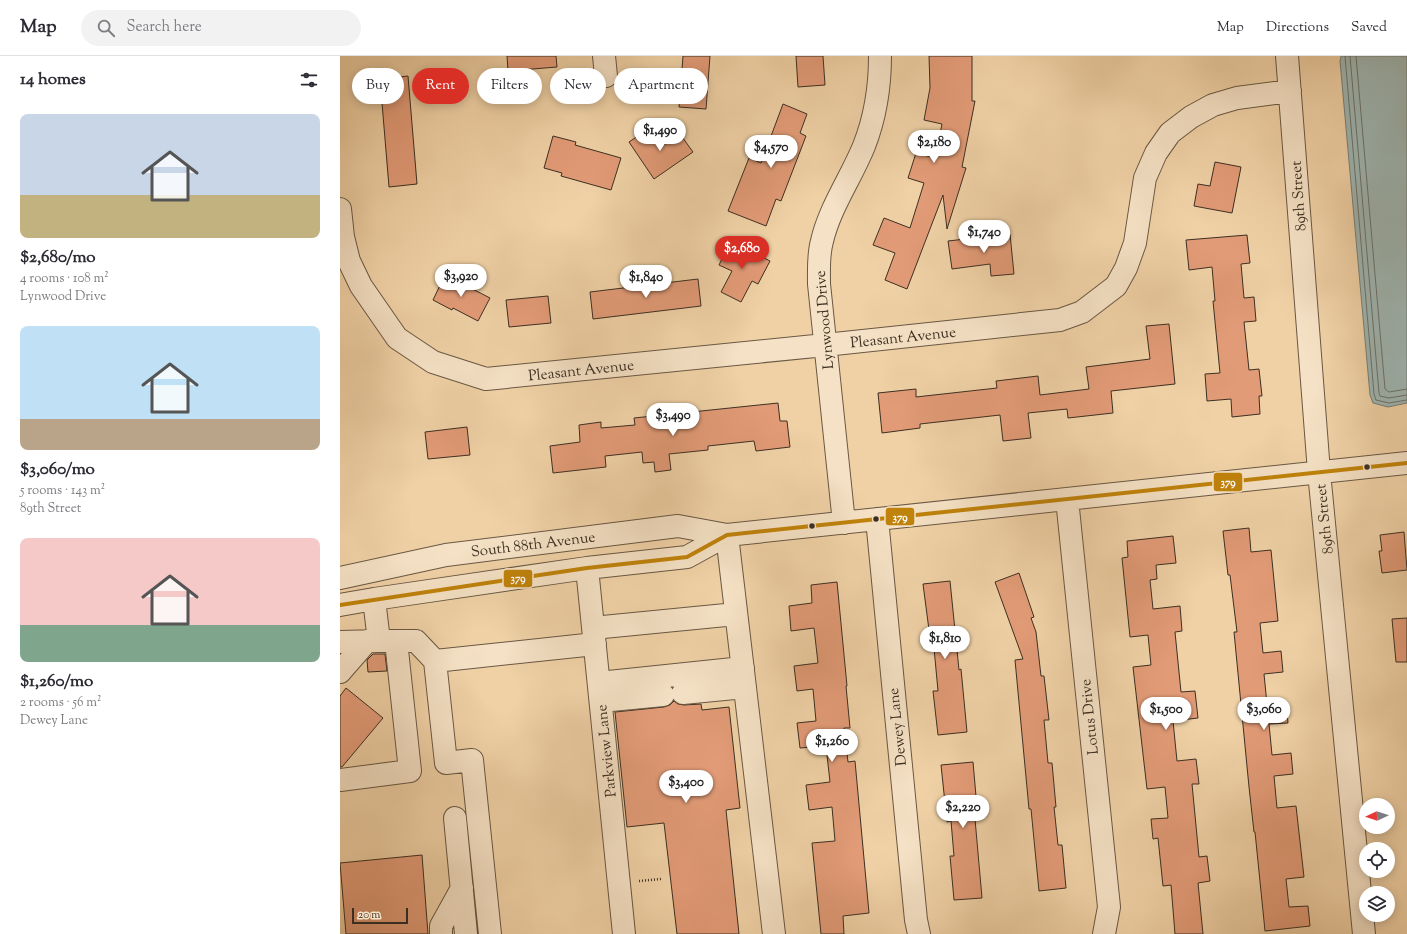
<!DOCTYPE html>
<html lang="en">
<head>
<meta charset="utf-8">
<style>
	body { margin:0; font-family:"Sorts Mill Goudy",serif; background:#f2f2f3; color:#2b2b33; height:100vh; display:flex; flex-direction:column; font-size:15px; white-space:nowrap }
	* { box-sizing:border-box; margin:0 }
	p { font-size:13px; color:#7c7c81 }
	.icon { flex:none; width:22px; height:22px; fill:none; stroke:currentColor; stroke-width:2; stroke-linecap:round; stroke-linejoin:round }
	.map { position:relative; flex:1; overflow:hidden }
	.details { display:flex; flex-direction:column; background:#fff; width:340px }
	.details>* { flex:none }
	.banner { position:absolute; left:12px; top:12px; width:380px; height:36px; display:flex; gap:8px }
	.needle { width:26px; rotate:266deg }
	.fabs { position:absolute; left:1019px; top:742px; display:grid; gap:8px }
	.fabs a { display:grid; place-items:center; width:36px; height:36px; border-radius:50%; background:#fff; box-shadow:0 2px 10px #0003; font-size:20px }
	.scale { position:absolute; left:12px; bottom:10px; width:56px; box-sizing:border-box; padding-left:4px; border:2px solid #3c2f22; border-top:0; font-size:11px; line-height:14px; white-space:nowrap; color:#3c2f22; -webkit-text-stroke:3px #f5e1c5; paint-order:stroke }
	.price { position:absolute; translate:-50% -34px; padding:0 9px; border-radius:14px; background:#fff; color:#222; font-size:13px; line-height:26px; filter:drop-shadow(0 1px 2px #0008) }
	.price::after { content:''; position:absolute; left:50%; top:24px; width:12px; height:9px; margin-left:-6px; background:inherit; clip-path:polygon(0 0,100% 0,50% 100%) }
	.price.on { background:#d93025; color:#fff }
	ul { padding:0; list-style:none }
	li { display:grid; align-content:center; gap:8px; height:212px; padding:0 20px }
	li span { display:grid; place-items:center; height:124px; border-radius:8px; color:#555 }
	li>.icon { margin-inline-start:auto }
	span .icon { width:72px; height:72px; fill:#fffc; stroke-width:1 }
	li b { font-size:17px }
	h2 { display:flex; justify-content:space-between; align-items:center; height:48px; padding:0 20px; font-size:17px }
	.tag { padding:0 14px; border-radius:18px; background:#fff; box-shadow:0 2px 10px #0003; font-size:14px; line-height:36px }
	.tag.on { background:#d93025; color:#fff }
	header { display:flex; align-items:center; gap:24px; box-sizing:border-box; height:56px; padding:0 20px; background:#fff; border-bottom:1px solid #e1e1e2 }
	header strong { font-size:19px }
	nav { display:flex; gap:22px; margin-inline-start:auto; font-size:14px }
	.search { width:280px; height:36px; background:#f2f2f3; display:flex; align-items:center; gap:10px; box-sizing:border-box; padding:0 14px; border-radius:22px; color:#7c7c81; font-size:15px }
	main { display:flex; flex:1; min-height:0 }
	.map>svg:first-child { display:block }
	.water { fill:#9eb5b1; stroke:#777f78 }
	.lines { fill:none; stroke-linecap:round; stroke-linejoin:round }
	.shore { stroke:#6d726a; stroke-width:1 }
	.building { fill:#e29b77; stroke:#3c2f22 }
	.minor-casing { stroke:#695843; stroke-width:24 }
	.path { stroke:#3c2f22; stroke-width:2.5; stroke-dasharray:1 2; stroke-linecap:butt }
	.minor { stroke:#f5e1c5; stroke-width:22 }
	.bus-1-casing { stroke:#f5e1c5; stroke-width:7 }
	.bus-1 { stroke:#bf820a; stroke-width:4 }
	.bus-dot { fill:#3c2f22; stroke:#f5e1c5; stroke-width:1.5 }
	.labels { text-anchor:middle; stroke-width:3; stroke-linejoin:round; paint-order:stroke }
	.street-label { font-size:15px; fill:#3c2f22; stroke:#f5e1c5 }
	.line-badge { stroke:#f5e1c5; stroke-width:1.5 }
	.badge-label { font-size:11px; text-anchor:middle; font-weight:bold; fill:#fff }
</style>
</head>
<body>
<header>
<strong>Map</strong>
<div class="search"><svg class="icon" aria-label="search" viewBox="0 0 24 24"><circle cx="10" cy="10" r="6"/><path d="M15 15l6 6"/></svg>Search here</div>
<nav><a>Map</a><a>Directions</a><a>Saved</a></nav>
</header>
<main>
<section class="details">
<h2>14 homes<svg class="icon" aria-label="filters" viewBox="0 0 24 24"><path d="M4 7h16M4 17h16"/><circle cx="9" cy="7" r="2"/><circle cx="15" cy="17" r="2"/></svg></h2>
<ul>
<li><span style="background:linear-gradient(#c9d6e8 65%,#c2b280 0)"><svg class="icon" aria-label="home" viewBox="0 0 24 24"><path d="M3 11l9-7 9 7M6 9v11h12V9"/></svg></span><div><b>$2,680/mo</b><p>4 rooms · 108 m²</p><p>Lynwood Drive</p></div></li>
<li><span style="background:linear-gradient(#bfe0f5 75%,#b9a48a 0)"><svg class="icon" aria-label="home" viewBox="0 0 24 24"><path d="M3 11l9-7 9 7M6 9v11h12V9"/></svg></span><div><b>$3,060/mo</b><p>5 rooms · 143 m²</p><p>89th Street</p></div></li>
<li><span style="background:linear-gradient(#f6c9c9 70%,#7fa58c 0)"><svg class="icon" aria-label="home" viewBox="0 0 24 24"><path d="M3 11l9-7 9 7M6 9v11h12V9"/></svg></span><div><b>$1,260/mo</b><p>2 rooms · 56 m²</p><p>Dewey Lane</p></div></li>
</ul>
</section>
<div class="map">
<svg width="1067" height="878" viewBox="0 0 1067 878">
	<rect width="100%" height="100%" fill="#f0d1a6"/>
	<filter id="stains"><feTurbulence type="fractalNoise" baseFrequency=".005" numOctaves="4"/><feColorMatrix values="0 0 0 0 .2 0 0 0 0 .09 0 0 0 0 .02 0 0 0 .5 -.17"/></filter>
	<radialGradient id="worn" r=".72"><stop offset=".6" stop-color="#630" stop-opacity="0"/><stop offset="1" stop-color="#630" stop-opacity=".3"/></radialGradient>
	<path class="water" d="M1001,0H1067V347L1048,351L1033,347L1030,339L1000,5Z"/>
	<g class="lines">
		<path class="shore" d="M1005,0L1034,338L1036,344L1049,347L1067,344
			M1010,0L1039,337L1040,340L1049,342L1067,339
			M1016,0L1045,333L1049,336L1067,333"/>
	</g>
	<path class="building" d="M167,0H216L217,11L168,15Z
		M343,0H370L366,53L339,51Z
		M456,0H483L485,29L458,31Z
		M589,0H632V45H635L622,111L626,112L607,173L603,139L567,233L545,224L555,197L533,189L544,162L570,172L584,127L568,122L576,97L595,102L602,68L584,64L590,32Z
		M68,20L77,128L49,131L40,23Z
		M443,48L467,58L460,77L466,80L441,145L436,143L426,170L388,155L409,102L421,107Z
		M311,71L324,89L340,78L353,96L314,123L289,86Z
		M213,80L236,86L235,89L281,102L271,134L221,120L222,117L204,112Z
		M875,106L901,111L892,157L854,150L858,128L870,130Z
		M670,178L674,218L651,220L650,208L612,213L608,185Z
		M907,179L910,207L901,208L904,242L914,241L916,265L904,266L909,314L919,313L922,340H919L920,358L892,361L891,343L867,345L865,318L880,317L873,245H875L872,211L849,214L846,184Z
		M391,185L430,205L418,228L412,225L401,246L381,236L392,215L379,209Z
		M105,219L150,242L138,265L113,252L112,254L93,244Z
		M358,223L361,250L253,263L250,236Z
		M208,240L211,267L169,271L166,244Z
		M829,268L835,328L771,335L773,357L728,362L727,353L688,357L691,382L663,385L660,359L580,368V372L542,377L538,337L576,333V341L657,332L656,325L698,320L700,339L749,333L746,311L810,303L806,270Z
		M438,347L440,365H447L450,391L416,395L414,385L368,390V394L329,398L331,414L315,416L314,406L303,407L302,396L265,400L266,411L213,417L210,390L240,386L239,369L261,366V372L295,369L294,362Z
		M127,371L130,399L88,403L85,376Z
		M909,472L911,496L931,494L938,565L920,567L923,597L941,595L943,616L924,618L927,648L946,646L948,667L929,668L932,699L951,697L953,718L934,720L937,752L956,750L964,821L946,823L949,851L968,850L970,870L925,875L915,776H914L909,731L894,576H897L890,519H888L883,475Z
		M1064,476L1067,514L1042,517L1039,495H1042L1040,479Z
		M833,480L836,507L816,509L817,523L810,524L813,553L840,550L842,575L835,576L841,636L855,635L858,662L833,665L837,705L856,703L859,728H852L859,801L867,800L870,825L858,827L863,878H835L831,829L823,830L818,782L813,783L811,763L828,762L825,731L807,733L793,611L811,609L808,579L790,581L782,502L788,501L787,485Z
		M679,517L694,561L691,562L696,576L701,620H704L709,664H704L708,707H712L716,751H714L718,789H722L726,832L699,835L691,753H689L675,604L683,603L655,526Z
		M610,525L619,614L621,613L627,676L598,679L593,635H598L594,592H593L591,574H589L583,528Z
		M497,526L507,630H506L510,672H504L508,706L515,705L529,857L503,860L504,878H481L472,787L495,785L492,751L469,754L466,729L490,726L486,690L460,692L457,667L476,665L473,633L457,635L454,610L478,607L474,572L451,575L449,550L472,547L471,529Z
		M1067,562V606H1056L1052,563Z
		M33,598H45L47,615L28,616L27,604Z
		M6,632L43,662L2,711H0V640Z
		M334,645L338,648L344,649L361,648L362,654L389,651L400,752L386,754L399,878H337L324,767L287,771L275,656L324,651L330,649Z
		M633,706L638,763H635L642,842L614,844L610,800H614L611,765L607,766L601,709Z
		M82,799L88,878H6L0,807Z"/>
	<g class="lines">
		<defs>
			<path id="minor" d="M264,0L266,20
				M947,0L979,416L1024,878
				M0,153L3,181L9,205L21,230L57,282L93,306L146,323L485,289L720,264L742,256L776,230L786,212L795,187L805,122L816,97L830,77L851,61L873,49L897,42L950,35
				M727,443L769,851L764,878
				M537,463L576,864L579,878
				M504,467L479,228C479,214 478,199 482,185C490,151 511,122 524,90C535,62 540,30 540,0
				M387,479L434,878
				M247,512L284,878
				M0,522L106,499L338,470L387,479L1067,407
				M0,549L34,543L247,512L347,501L387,479
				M253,572L396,558
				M42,585H76L95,605
				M0,586L39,585L34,543
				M0,616L27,585
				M259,627L403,612
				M343,637L405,631
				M261,645L323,639
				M0,724L70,715L56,585
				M115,762L126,878
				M101,878V870L122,832
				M150,878L132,704L106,707L95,605L255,588"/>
		</defs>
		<use href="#minor" class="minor-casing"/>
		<path class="path" d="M299,825L321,823"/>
		<use href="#minor" class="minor"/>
		<defs>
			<path id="bus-1" d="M0,549L247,512L347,501L387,479L1067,407"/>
		</defs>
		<use href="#bus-1" class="bus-1-casing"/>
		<use href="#bus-1" class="bus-1"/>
	</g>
	<g class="bus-dot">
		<circle cx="1027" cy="411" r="3.5"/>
		<circle cx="536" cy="463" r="3.5"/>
		<circle cx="472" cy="470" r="3.5"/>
	</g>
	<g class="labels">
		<g class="street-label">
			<text transform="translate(958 140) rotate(-94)" y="5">89th Street</text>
			<text transform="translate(484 264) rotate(-95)" y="5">Lynwood Drive</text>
			<text transform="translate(563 281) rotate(-6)" y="5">Pleasant Avenue</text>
			<text transform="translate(241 314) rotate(-6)" y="5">Pleasant Avenue</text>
			<text transform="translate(984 463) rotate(-96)" y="5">89th Street</text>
			<text transform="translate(193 488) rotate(-7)" y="5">South 88th Avenue</text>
			<text transform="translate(749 661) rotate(-96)" y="5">Lotus Drive</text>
			<text transform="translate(557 671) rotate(-96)" y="5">Dewey Lane</text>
			<text transform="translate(266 695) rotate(-96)" y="5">Parkview Lane</text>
		</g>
	</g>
	<g class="line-badge">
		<rect x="873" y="416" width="30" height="20" rx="4" fill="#bf820a"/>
		<rect x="545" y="451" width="30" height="19" rx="4" fill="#bf820a"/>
		<rect x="163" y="513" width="30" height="19" rx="4" fill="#bf820a"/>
	</g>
	<g class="badge-label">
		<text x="888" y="430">379</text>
		<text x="560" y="465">379</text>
		<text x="178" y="526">379</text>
	</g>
	<rect width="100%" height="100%" filter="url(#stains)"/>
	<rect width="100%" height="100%" fill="url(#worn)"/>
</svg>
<div class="fabs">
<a><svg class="needle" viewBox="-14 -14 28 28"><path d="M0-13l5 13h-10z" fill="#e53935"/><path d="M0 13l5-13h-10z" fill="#7c7c81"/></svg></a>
<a><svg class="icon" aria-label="locate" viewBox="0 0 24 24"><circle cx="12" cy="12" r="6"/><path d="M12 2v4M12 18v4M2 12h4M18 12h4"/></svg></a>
<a><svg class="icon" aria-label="layers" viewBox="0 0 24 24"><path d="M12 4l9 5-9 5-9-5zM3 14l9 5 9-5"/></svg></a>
</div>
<div class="scale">20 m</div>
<b class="price" style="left:320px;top:96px">$1,490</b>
<b class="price" style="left:594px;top:108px">$2,180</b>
<b class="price" style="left:431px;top:113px">$4,570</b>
<b class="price" style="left:644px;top:198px">$1,740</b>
<b class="price on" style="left:402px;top:214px">$2,680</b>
<b class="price" style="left:121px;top:242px">$3,920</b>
<b class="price" style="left:306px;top:243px">$1,840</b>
<b class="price" style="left:333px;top:381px">$3,490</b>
<b class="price" style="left:605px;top:604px">$1,810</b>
<b class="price" style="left:826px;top:675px">$1,500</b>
<b class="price" style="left:924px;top:675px">$3,060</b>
<b class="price" style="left:492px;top:707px">$1,260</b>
<b class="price" style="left:346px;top:748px">$3,400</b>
<b class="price" style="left:623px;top:773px">$2,220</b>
<div class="banner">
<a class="tag">Buy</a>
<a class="tag on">Rent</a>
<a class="tag">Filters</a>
<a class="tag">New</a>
<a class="tag">Apartment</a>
</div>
</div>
</main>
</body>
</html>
